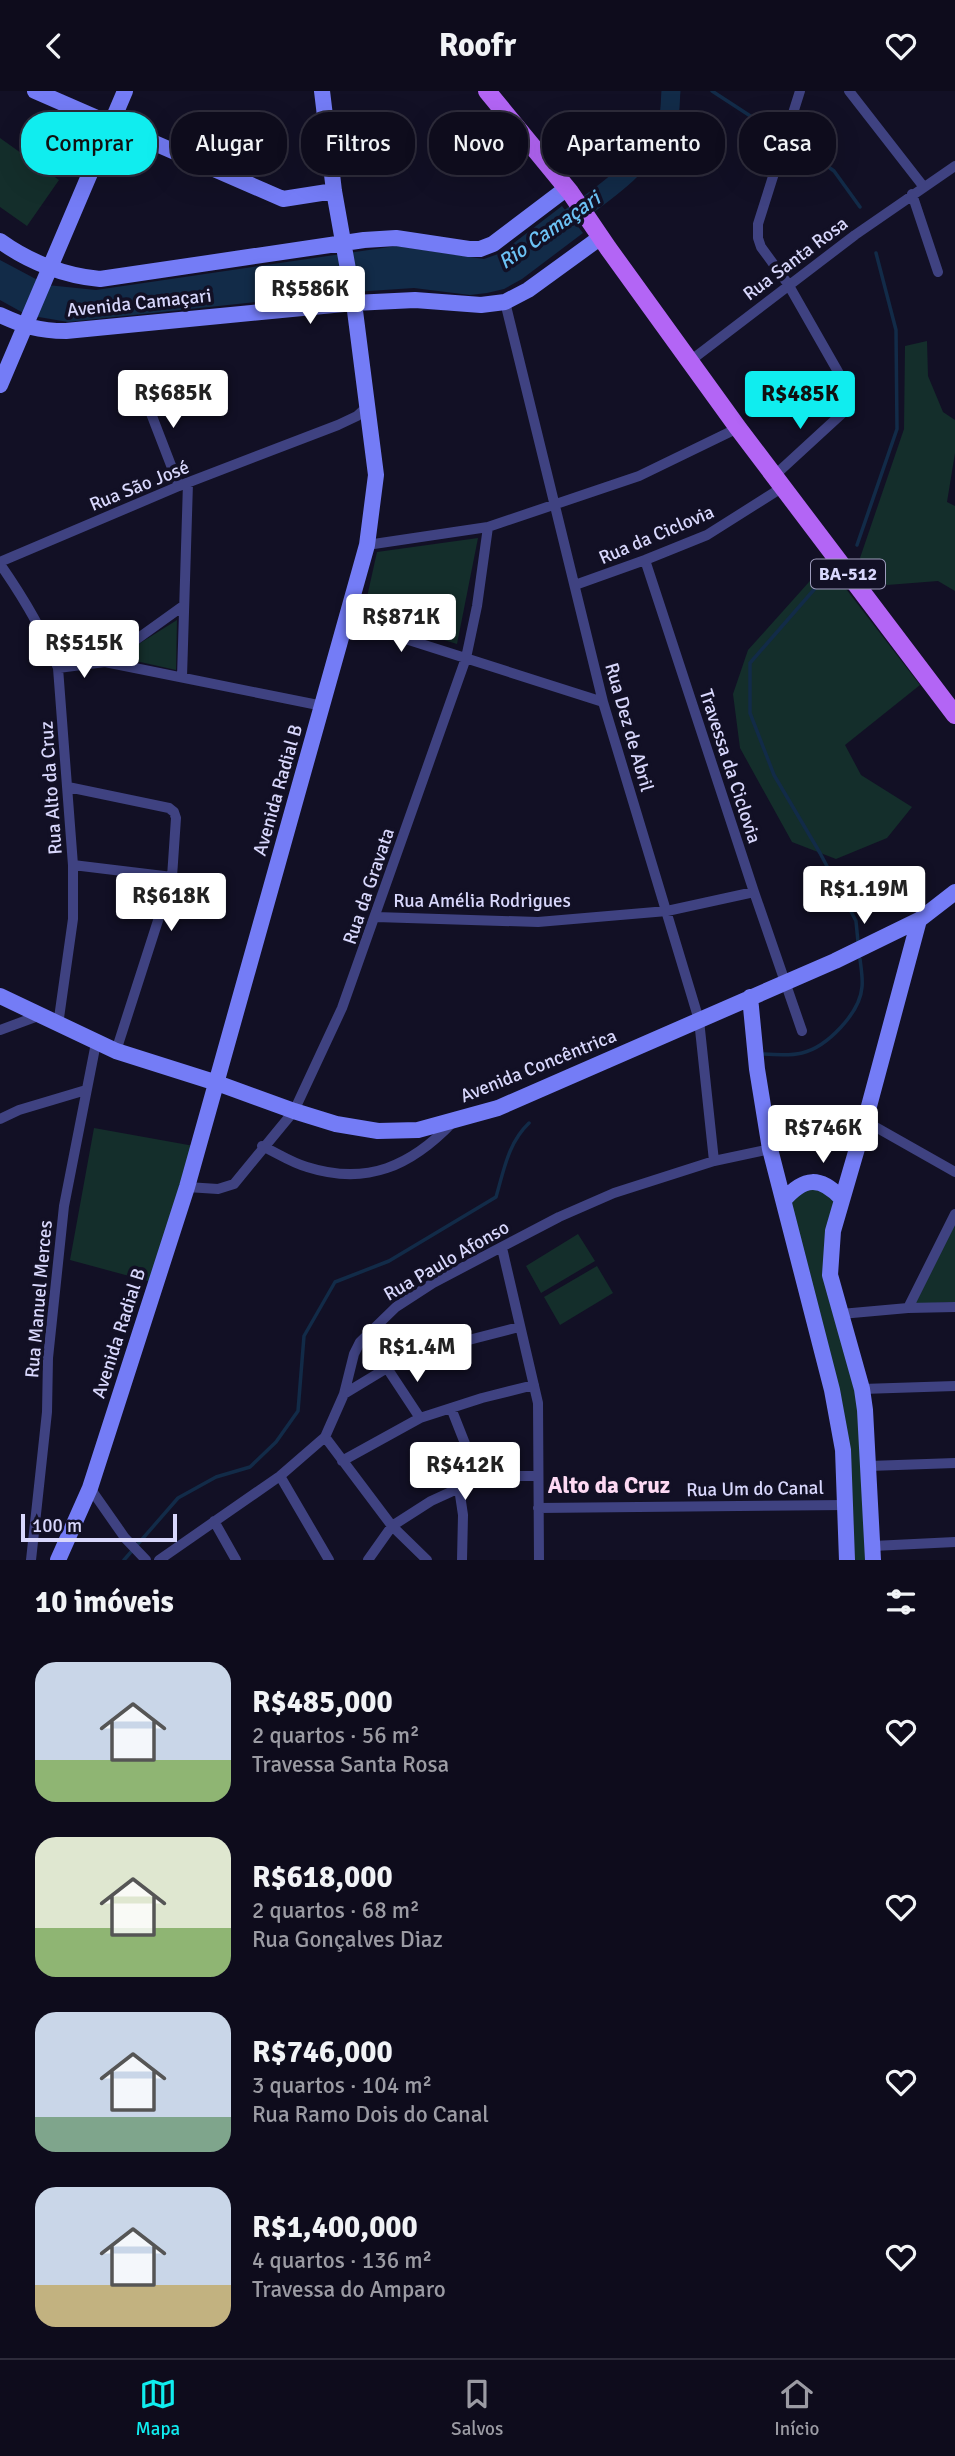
<!DOCTYPE html>
<html lang="pt">
<head>
<meta charset="utf-8">
<style>
	body { margin:0; font-family:Signika,sans-serif; background:#1c1a29; color:#f1f3f6; height:100vh; display:flex; flex-direction:column; font-size:26px; white-space:nowrap }
	* { box-sizing:border-box; margin:0 }
	p { font-size:23px; color:#9b9ba3 }
	.icon { flex:none; width:38px; height:38px; fill:none; stroke:currentColor; stroke-width:2; stroke-linecap:round; stroke-linejoin:round }
	.map { position:relative; height:1469px; overflow:hidden }
	.drawer { display:flex; flex-direction:column; background:#0e0c1c; flex:1 }
	.drawer>* { flex:none }
	.hud { position:absolute; left:21px; top:21px; width:914px; height:63px; display:flex; gap:14px }
	.scale { position:absolute; left:21px; bottom:18px; width:156px; box-sizing:border-box; padding-left:7px; border:4px solid #d8d7fc; border-top:0; font-size:19px; line-height:24px; white-space:nowrap; color:#d8d7fc; -webkit-text-stroke:5px #121025; paint-order:stroke }
	.price { position:absolute; translate:-50% -60px; padding:0 16px; border-radius:7px; background:#fff; color:#222; font-size:23px; line-height:46px; filter:drop-shadow(0 2px 4px #0008) }
	.price::after { content:''; position:absolute; left:50%; top:42px; width:21px; height:16px; margin-left:-10px; background:inherit; clip-path:polygon(0 0,100% 0,50% 100%) }
	.price.selected { background:#10edef; color:#111 }
	ul { padding:0; list-style:none }
	li { display:flex; align-items:center; gap:21px; height:175px; padding:0 35px }
	li span { display:grid; place-items:center; flex:none; width:196px; height:140px; border-radius:21px; color:#555 }
	li>.icon { margin-inline-start:auto }
	span .icon { width:84px; height:84px; fill:#fffc; stroke-width:1 }
	li b { font-size:30px }
	h2 { display:flex; justify-content:space-between; align-items:center; height:84px; padding:0 35px; font-size:30px }
	.pill { padding:0 24px; border-radius:28px; background:#0e0c1c; box-shadow:0 7px 28px #0002,0 0 0 2px #2e2c3b; font-size:24px; line-height:63px }
	.pill.selected { background:#10edef; color:#111 }
	header { display:flex; justify-content:space-between; align-items:center; height:91px; padding:0 35px; background:#0e0c1c; font-size:32px; font-weight:700 }
	.dock { display:flex; justify-content:space-around; align-items:center; height:98px; border-top:2px solid #2e2c3b; background:#0e0c1c; font-size:19px; color:#9b9ba3 }
	.dock a { display:grid; justify-items:center; gap:4px }
	.dock .selected { color:#10edef }
	.map>svg:first-child { display:block }
	.green { fill:#142e2b }
	.water { fill:#122b48 }
	.lines { fill:none; stroke-linecap:round; stroke-linejoin:round }
	.stream { stroke:#122b48; stroke-width:3.5 }
	.river { stroke:#122b48; stroke-width:19 }
	.street { stroke:#3f4281; stroke-width:10 }
	.secondary { stroke:#747cf6; stroke-width:16 }
	.primary { stroke:#b365f5; stroke-width:18 }
	.labels { text-anchor:middle; stroke-width:7; stroke-linejoin:round; paint-order:stroke }
	.shield { fill:#121025; stroke:#9d9bbc; stroke-width:2 }
	.shield-label { font-size:18px; font-weight:bold; fill:#d8d7fc }
	.street-label { font-size:19px; fill:#d8d7fc; stroke:#121025 }
	.water-label { font-size:21px; font-style:italic; fill:#6cc2f5; stroke:#121025 }
	.quarter-label { font-size:23px; font-weight:bold; fill:#fdd9f3; stroke:#121025 }
</style>
</head>
<body>
<header><svg class="icon" aria-label="back" viewBox="0 0 24 24"><path d="M15 5l-7 7 7 7"/></svg>Roofr<svg class="icon" aria-label="heart" viewBox="0 0 24 24"><path d="M12 20l-8-8c-3-5 5-10 8-4 3-6 11-1 8 4z"/></svg></header>
<div class="map">
<svg width="955" height="1469" viewBox="0 0 955 1469">
	<rect width="100%" height="100%" fill="#121025"/>
	<path class="green" d="M0,47L59,89L27,135L0,116Z
		M927,250L928,285L943,321L955,329V362L947,411L955,415V500L938,490L887,494L860,467L904,338L905,255Z
		M478,447L457,553L363,524L377,461Z
		M826,472L920,594L845,654L861,684L912,716L887,747L836,768L792,751L740,657L733,603L748,559Z
		M177,529L176,579L118,566Z
		M94,1037L194,1055L155,1192L70,1169Z
		M811,1097L825,1101L835,1111L830,1182L862,1298L873,1469H851L848,1359L842,1311L791,1112L797,1102Z
		M955,1131V1211L914,1213Z
		M578,1143L595,1170L541,1202L526,1175Z
		M597,1175L613,1202L560,1234L544,1206Z"/>
	<path class="water" d="M562,115L583,142L522,188L504,198L487,202L470,204L414,197L339,202L68,231L27,224L0,209V169L47,194L96,199L396,155L484,168L501,162Z"/>
	<g class="lines">
		<path class="stream" d="M712,0L772,39
			M797,53L834,80L860,116
			M857,454L897,338L896,239L876,162
			M825,486L750,572V622L774,684L820,762L856,830L858,851
			M764,963C777,964 790,965 802,962C827,956 860,922 862,896C863,887 861,877 860,868
			M124,1469L178,1407L216,1386L250,1376L276,1351L298,1320L304,1245L335,1191L389,1170L496,1106C504,1079 508,1052 529,1032"/>
		<path class="river" d="M550,141C592,110 647,78 668,27C671,20 670,8 671,0"/>
		<path class="street" d="M849,0L923,95
			M912,103L938,181
			M505,211L603,611L699,929L714,1070
			M690,270L855,144L955,75
			M140,294L179,395
			M774,385L848,317L849,300L788,193L761,156L758,147V133L800,0
			M367,454L488,436L639,385L738,337
			M645,469L754,801L802,940
			M0,471L179,395L338,334L357,325L368,315
			M0,473C23,506 43,539 58,577L73,774V828L58,934
			M575,494L645,469L707,444L783,396
			M346,529L603,611
			M105,571L183,515
			M58,577L105,571L323,615
			M182,586L188,392
			M68,696L169,717L174,721L176,727L172,786L116,960
			M73,774L172,786
			M376,826L538,831L667,820L754,801
			M0,939L38,925
			M0,1028L19,1019L86,999
			M865,1030L955,1081
			M262,1055C277,1062 292,1072 307,1076C367,1095 411,1075 453,1031
			M187,1096L218,1098L234,1093L294,1020L342,917L466,567L477,515L488,436
			M502,1157L538,1312L539,1469
			M908,1217L955,1123
			M841,1223L908,1217L955,1216
			M387,1277L420,1327
			M862,1298L955,1295
			M344,1303L387,1277L426,1260L519,1236
			M451,1317L479,1388
			M325,1346L392,1435L427,1469
			M342,1370L420,1327L482,1307L534,1294
			M869,1375L955,1372
			M280,1385L329,1469
			M90,1397L125,1447L146,1469
			M459,1397L463,1424L462,1469
			M538,1417L846,1414
			M214,1430L236,1469
			M873,1455L955,1451
			M31,1469L47,1321L48,1267L64,1115L96,952
			M159,1469L280,1385L325,1346L344,1303L354,1263L360,1251L396,1216L433,1192L559,1126L614,1102L714,1070L770,1058
			M368,1469L392,1435L431,1410L479,1388L496,1385H538"/>
		<path class="secondary" d="M35,0L283,108L334,100
			M0,150C29,171 65,185 100,188L364,149L396,147L469,158H480L493,153L567,97
			M0,224C24,235 38,240 66,240L354,212L415,209L481,214L505,211L528,199L601,146
			M0,294L125,0
			M0,905L116,960L217,992L294,1020L336,1033L378,1040L418,1039L498,1017L835,870L919,829L955,801
			M750,906L757,978L770,1058L832,1299L843,1359L847,1469
			M784,1109C804,1086 820,1085 841,1107
			M58,1469L90,1397L187,1096L367,454L376,384L354,212L334,100L322,0
			M873,1469L865,1319L862,1298L830,1184L833,1140L865,1030L919,829"/>
		<path class="primary" d="M487,0L570,101L608,157L738,337L955,624"/>
	</g>
	<g class="labels">
		<rect class="shield" x="811" y="468.5" width="74" height="29" rx="5"/>
		<g class="shield-label">
			<text x="848" y="489">BA-512</text>
		</g>
		<g class="street-label">
			<text transform="translate(795 167) rotate(-37)" y="7">Rua Santa Rosa</text>
			<text transform="translate(139 211) rotate(-6)" y="7">Avenida Camaçari</text>
			<text transform="translate(139 394) rotate(-22)" y="7">Rua São José</text>
			<text transform="translate(656 443) rotate(-23)" y="7">Rua da Ciclovia</text>
			<text transform="translate(630 636) rotate(74)" y="7">Rua Dez de Abril</text>
			<text transform="translate(731 675) rotate(72)" y="7">Travessa da Ciclovia</text>
			<text transform="translate(50 697) rotate(-94)" y="7">Rua Alto da Cruz</text>
			<text transform="translate(277 699) rotate(-74)" y="7">Avenida Radial B</text>
			<text transform="translate(368 795) rotate(-71)" y="7">Rua da Gravata</text>
			<text x="482" y="816">Rua Amélia Rodrigues</text>
			<text transform="translate(538 974) rotate(-22)" y="7">Avenida Concêntrica</text>
			<text transform="translate(446 1169) rotate(-30)" y="7">Rua Paulo Afonso</text>
			<text transform="translate(38 1208) rotate(-85)" y="7">Rua Manuel Merces</text>
			<text transform="translate(118 1242) rotate(-72)" y="7">Avenida Radial B</text>
			<text transform="translate(755 1397) rotate(-1)" y="7">Rua Um do Canal</text>
		</g>
		<g class="water-label">
			<text transform="translate(549 139) rotate(-35)" y="7">Rio Camaçari</text>
		</g>
		<g class="quarter-label">
			<text x="609" y="1402">Alto da Cruz</text>
		</g>
	</g>
</svg>
<div class="scale">100 m</div>
<b class="price" style="left:310px;top:235px">R$586K</b>
<b class="price" style="left:173px;top:339px">R$685K</b>
<b class="price selected" style="left:800px;top:340px">R$485K</b>
<b class="price" style="left:401px;top:563px">R$871K</b>
<b class="price" style="left:84px;top:589px">R$515K</b>
<b class="price" style="left:864px;top:835px">R$1.19M</b>
<b class="price" style="left:171px;top:842px">R$618K</b>
<b class="price" style="left:823px;top:1074px">R$746K</b>
<b class="price" style="left:417px;top:1293px">R$1.4M</b>
<b class="price" style="left:465px;top:1411px">R$412K</b>
<div class="hud">
<a class="pill selected">Comprar</a>
<a class="pill">Alugar</a>
<a class="pill">Filtros</a>
<a class="pill">Novo</a>
<a class="pill">Apartamento</a>
<a class="pill">Casa</a>
</div>
</div>
<section class="drawer">
<h2>10 imóveis<svg class="icon" aria-label="filters" viewBox="0 0 24 24"><path d="M4 7h16M4 17h16"/><circle cx="9" cy="7" r="2"/><circle cx="15" cy="17" r="2"/></svg></h2>
<ul>
<li><span style="background:linear-gradient(#c9d6e8 70%,#8fb573 0)"><svg class="icon" aria-label="home" viewBox="0 0 24 24"><path d="M3 11l9-7 9 7M6 9v11h12V9"/></svg></span><div><b>R$485,000</b><p>2 quartos · 56 m²</p><p>Travessa Santa Rosa</p></div><svg class="icon" aria-label="heart" viewBox="0 0 24 24"><path d="M12 20l-8-8c-3-5 5-10 8-4 3-6 11-1 8 4z"/></svg></li>
<li><span style="background:linear-gradient(#dfe7d0 65%,#8fb573 0)"><svg class="icon" aria-label="home" viewBox="0 0 24 24"><path d="M3 11l9-7 9 7M6 9v11h12V9"/></svg></span><div><b>R$618,000</b><p>2 quartos · 68 m²</p><p>Rua Gonçalves Diaz</p></div><svg class="icon" aria-label="heart" viewBox="0 0 24 24"><path d="M12 20l-8-8c-3-5 5-10 8-4 3-6 11-1 8 4z"/></svg></li>
<li><span style="background:linear-gradient(#c9d6e8 75%,#7fa58c 0)"><svg class="icon" aria-label="home" viewBox="0 0 24 24"><path d="M3 11l9-7 9 7M6 9v11h12V9"/></svg></span><div><b>R$746,000</b><p>3 quartos · 104 m²</p><p>Rua Ramo Dois do Canal</p></div><svg class="icon" aria-label="heart" viewBox="0 0 24 24"><path d="M12 20l-8-8c-3-5 5-10 8-4 3-6 11-1 8 4z"/></svg></li>
<li><span style="background:linear-gradient(#c9d6e8 70%,#c2b280 0)"><svg class="icon" aria-label="home" viewBox="0 0 24 24"><path d="M3 11l9-7 9 7M6 9v11h12V9"/></svg></span><div><b>R$1,400,000</b><p>4 quartos · 136 m²</p><p>Travessa do Amparo</p></div><svg class="icon" aria-label="heart" viewBox="0 0 24 24"><path d="M12 20l-8-8c-3-5 5-10 8-4 3-6 11-1 8 4z"/></svg></li>
</ul>
</section>
<nav class="dock">
<a class="selected"><svg class="icon" aria-label="map" viewBox="0 0 24 24"><path d="M3 6l6-2 6 2 6-2v14l-6 2-6-2-6 2zM9 4v14M15 6v14"/></svg>Mapa</a>
<a><svg class="icon" aria-label="saved" viewBox="0 0 24 24"><path d="M7 4h10v16l-5-4-5 4z"/></svg>Salvos</a>
<a><svg class="icon" aria-label="home" viewBox="0 0 24 24"><path d="M3 11l9-7 9 7M6 9v11h12V9"/></svg>Início</a>
</nav>
</body>
</html>
